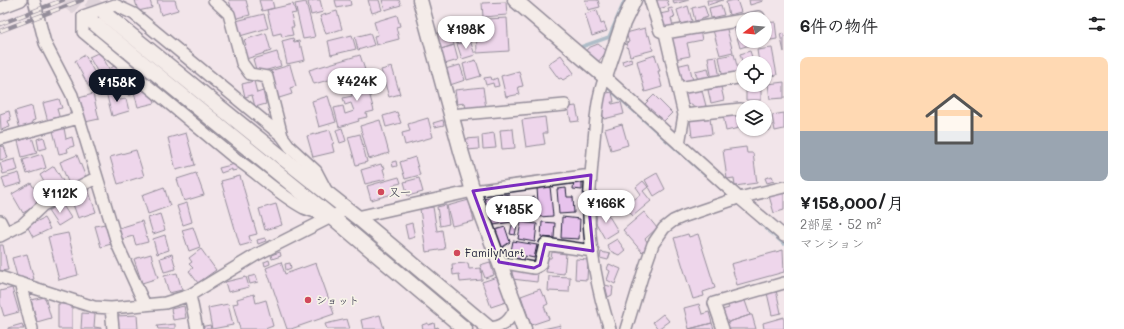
<!DOCTYPE html>
<html lang="ja">
<head>
<meta charset="utf-8">
<style>
	body { margin:0; font-family:Mali,"Klee One",sans-serif; background:#f6f6f6; color:#202124; height:100vh; display:flex; flex-direction:column; font-size:15px; white-space:nowrap }
	* { box-sizing:border-box; margin:0 }
	p { font-size:13px; color:#757577 }
	.icon { flex:none; width:22px; height:22px; fill:none; stroke:currentColor; stroke-width:2; stroke-linecap:round; stroke-linejoin:round }
	.map { position:relative; flex:1; overflow:hidden }
	.sheet { display:flex; flex-direction:column; background:#fff; width:340px }
	.sheet>* { flex:none }
	.needle { width:26px; rotate:254deg }
	.fabs { position:absolute; left:736px; top:12px; display:grid; gap:8px }
	.fabs a { display:grid; place-items:center; width:36px; height:36px; border-radius:50%; background:#fff; box-shadow:0 1px 3px #0004; font-size:20px }
	.price { position:absolute; translate:-50% -34px; padding:0 9px; border-radius:14px; background:#fff; color:#222; font-size:13px; line-height:26px; filter:drop-shadow(0 1px 2px #0008) }
	.price::after { content:''; position:absolute; left:50%; top:24px; width:12px; height:9px; margin-left:-6px; background:inherit; clip-path:polygon(0 0,100% 0,50% 100%) }
	.price.active { background:#111827; color:#fff }
	ul { padding:0; list-style:none }
	li { display:grid; align-content:center; gap:8px; height:212px; padding:0 16px }
	li+li { border-top:1px solid #e0e0e0 }
	li span { display:grid; place-items:center; height:124px; border-radius:8px; color:#555 }
	li>.icon { margin-inline-start:auto }
	span .icon { width:72px; height:72px; fill:#fffc; stroke-width:1 }
	li b { font-size:17px }
	h2 { display:flex; justify-content:space-between; align-items:center; height:48px; padding:0 16px; font-size:17px }
	main { display:flex; flex:1; min-height:0 }
	.map>svg:first-child { display:block }
	.lines { fill:none; stroke-linecap:round; stroke-linejoin:round }
	.stream { stroke:#5d8ca0; stroke-width:3.5 }
	.building { fill:#e8c3ed; stroke:#22223b }
	.tertiary-tunnel { stroke:#c8bec7; stroke-width:14; stroke-dasharray:14 7; stroke-linecap:butt }
	.minor-casing { stroke:#22223b; stroke-width:14 }
	.tertiary-casing { stroke:#22223b; stroke-width:17 }
	.minor { stroke:#f7f3e8; stroke-width:11 }
	.tertiary { stroke:#f7f3e8; stroke-width:14 }
	.rail-casing { stroke:#22223b; stroke-width:4.5 }
	.rail { stroke:#f7f3e8; stroke-width:3; stroke-dasharray:9; stroke-linecap:butt }
	.marked { fill:none; stroke:#7b2cbf; stroke-width:3; stroke-linejoin:round }
	.poi-dot { fill:#d1495b; stroke:#f7f3e8; stroke-width:1.5 }
	.labels { text-anchor:middle; stroke-width:3.5; stroke-linejoin:round; paint-order:stroke }
	.poi-label { font-size:11px; fill:#22223b; stroke:#f7f3e8; text-anchor:start }
</style>
</head>
<body>
<main>
<div class="map">
<svg width="784" height="329" viewBox="0 0 784 329">
	<rect width="100%" height="100%" fill="#f2e5ea"/>
	<filter id="ink" filterUnits="userSpaceOnUse"><feTurbulence type="fractalNoise" baseFrequency=".025" numOctaves="2"/><feDisplacementMap in="SourceGraphic" scale="8" xChannelSelector="R" yChannelSelector="G"/><feConvolveMatrix kernelMatrix="1 2 1 2 8 2 1 2 1" color-interpolation-filters="sRGB"/></filter>
	<g filter="url(#ink)">
		<g class="lines">
			<path class="stream" d="M578,48L609,37L625,0
				M604,84L704,174
				M760,223L784,244"/>
		</g>
		<path class="building" d="M135,0H150L152,8L138,11Z
			M157,0H175L178,10L161,15Z
			M229,0H246L250,15L234,19Z
			M259,0H272L274,8L262,11Z
			M315,0H320L323,12L311,15L308,2Z
			M335,0H350L351,5L337,8Z
			M368,0H379L382,10L372,13Z
			M382,0H399L401,5L385,10Z
			M585,0H598L600,7L588,10Z
			M656,0H667L669,6L658,9Z
			M673,0H689L674,4Z
			M707,0H723L708,5Z
			M734,0H737L741,12L729,15L726,2Z
			M749,0H763V1L750,5Z
			M306,2L315,37L303,39L295,4Z
			M506,2L507,15L483,17L482,3Z
			M293,4L296,13L291,14L294,27H291L293,35L282,37L281,33L273,35L267,10Z
			M704,5L708,17L695,21L692,8Z
			M721,5L724,15L711,18L709,8Z
			M688,6L692,21L681,24L677,10Z
			M672,8L675,17L671,18L673,26L664,29L660,14L669,12L668,9Z
			M597,10L601,24L604,23L607,31L592,36L585,14Z
			M337,11L342,29L326,34L320,16Z
			M264,14L268,28L240,36L236,21Z
			M397,15L400,26L396,27L399,39L376,45L374,36L378,35L374,22Z
			M507,18L509,51L477,53L476,23L486,22L485,19Z
			M775,22L777,39L765,41V23Z
			M472,23L476,36L469,38L470,40L457,44L452,29Z
			M743,23V41H752L753,44L740,48L734,26Z
			M726,26L733,52L720,55L713,30Z
			M645,28L647,36L649,35L653,50L630,56L626,43L629,42L626,33Z
			M451,30L454,41H453L454,45L441,49L436,34Z
			M700,30L702,40L687,43L690,56L675,59L669,37Z
			M266,33L271,51L246,59L242,46L246,45L244,40Z
			M370,33L374,45L358,50L355,37Z
			M784,33V52L780,34Z
			M352,35L356,49L331,55L328,41Z
			M293,38L294,42L299,41L300,47H302L305,60L287,64L282,41Z
			M470,40L475,55L462,59L457,44Z
			M598,44L607,51L598,62L585,52L588,48Z
			M454,45L458,60L445,64L441,49Z
			M772,48L777,75L765,77V63H759L757,50Z
			M750,51L754,63H743V65L740,54Z
			M100,52L114,78L104,83L89,57Z
			M277,52L281,66L257,73L253,59Z
			M734,54L739,74L723,78L719,57Z
			M85,55L99,81L89,87L75,61Z
			M360,55L365,70L314,84L309,70Z
			M561,55L574,73L563,80L561,78L559,79L548,64Z
			M655,55L660,71H658L662,87L645,92L637,61Z
			M716,56L720,78L712,80L708,57Z
			M631,58L632,62L623,65L622,61Z
			M476,60L481,76L467,80L463,64Z
			M689,63L693,81L680,84L676,66Z
			M116,65L128,75L119,81L111,68Z
			M290,65L296,86L290,88L292,94L276,99L270,71Z
			M460,65L465,80L450,85L445,69Z
			M392,67L400,94L389,97L381,70Z
			M708,68L710,77L698,80L695,71Z
			M519,71L523,86L518,87L520,94L506,97L501,76Z
			M371,72L374,83L367,85L374,111L366,113L367,117L358,119L359,121L339,127L334,108L343,106L345,114L354,111L351,103L345,105L343,98L352,96L351,91L359,89L355,76Z
			M491,77L492,80L497,78L499,86L494,87L493,83L486,85L484,78Z
			M254,81L257,93L263,91L266,104L255,107L252,95L245,97L242,84Z
			M784,82V98L770,99L768,84Z
			M129,85L133,94L129,96L124,88Z
			M746,85H761V100H746Z
			M142,87L153,95L155,103L138,107L133,89Z
			M483,87L486,109L466,111L465,103L457,104L455,90Z
			M701,87L706,106L694,109L692,104L686,105L683,92Z
			M721,87L724,100L711,103L708,90Z
			M117,89L120,100L126,99L129,111L112,116L106,92Z
			M612,92L614,102H611L612,104L621,102L624,114L604,119L601,109H603L601,102L602,94Z
			M93,94L99,119L85,122L79,98Z
			M654,95L672,113L663,122L645,104Z
			M328,96L336,122L319,127L312,101Z
			M59,99L62,108L57,109L60,119L48,122L43,103Z
			M32,106L35,120L32,121L33,125L20,129L15,111Z
			M576,106L579,121L571,122L568,107Z
			M9,111L11,120L8,121L10,127L1,130L0,114Z
			M765,111H770L771,130L755,132V129H765Z
			M397,112L401,123L386,127L383,116Z
			M736,112L739,128L726,131L723,115Z
			M784,113V129L775,131L772,115Z
			M545,117L547,133H543L545,144L526,147L522,120Z
			M428,118L433,137L405,145L402,133L410,131L408,124Z
			M710,118L712,134L692,137L690,120Z
			M380,120L389,153L369,159L360,126Z
			M443,120L444,125L435,127L433,123Z
			M622,124L628,145L611,150L605,129Z
			M64,128L66,139L72,137L74,146L67,148L68,152L59,154L53,131Z
			M342,128L346,141L340,143L336,130Z
			M513,129L515,148L502,149L500,130Z
			M330,130L334,143L332,144L334,152L313,157L307,136Z
			M186,133L195,165L176,170L168,138Z
			M494,133L496,148L483,149L482,135Z
			M360,134L367,162L356,165L348,137Z
			M32,137L37,153L22,157L18,141Z
			M44,137L47,148L39,150L37,139Z
			M478,138L479,149L467,150L466,139Z
			M4,146L8,158L0,160V147Z
			M746,147L747,153H753L757,183L735,186L734,178L727,179L723,150Z
			M136,150L144,176L118,184L110,157Z
			M42,154L46,168L27,174L23,160Z
			M77,155L87,180L70,187L60,162Z
			M415,157L420,175L405,179L400,162Z
			M15,159L18,170L3,174L0,163Z
			M396,161L397,166L393,167L392,162Z
			M235,164L237,170L232,171V169L221,173L219,168Z
			M381,164L382,167L384,166L385,168L383,169L386,179L365,184L361,170Z
			M54,166L67,188L52,196L40,175Z
			M19,173L22,183L5,188L2,178Z
			M196,173L204,195L184,201L177,179Z
			M657,173L665,189L654,196L645,180Z
			M240,176L257,234L249,236L251,243L240,246L221,181Z
			M772,176L774,181L767,183L765,178Z
			M399,177L401,183L393,185L396,193L371,200L367,186Z
			M419,178L423,192L408,196L404,182Z
			M574,180L582,181V190L573,189Z
			M643,181L648,187L643,191L651,201L633,216L625,207L641,194L636,187Z
			M31,183L42,202L23,213L12,194Z
			M550,186L553,216L539,217L537,188Z
			M164,187L170,206L148,214L142,195Z
			M566,188L567,197H573L574,213L559,214L557,189Z
			M88,189L96,212L78,218L70,196Z
			M784,191V210L774,213L769,196Z
			M509,194L512,211H515L517,221L488,226L483,199Z
			M535,197L537,208H534L536,216L524,219L520,200Z
			M598,197L604,208L597,213Z
			M469,200L474,221L452,226L447,206Z
			M61,202L71,218L58,226L48,211Z
			M187,203L192,222L183,225L177,206Z
			M276,204L282,225L265,230L259,209Z
			M446,205L449,224L440,226L437,207Z
			M433,207L437,231L442,230L445,249L426,252L420,209Z
			M604,208L618,231L605,239L596,223L597,213Z
			M644,212L657,228L645,239L650,245L642,252L623,230Z
			M160,214L165,230L153,234L148,218Z
			M562,217L580,219L579,239L561,238Z
			M44,218L50,229L33,237L27,226Z
			M142,221L148,242L136,245L133,236L119,240L116,229Z
			M521,222L537,224L535,242L518,239Z
			M542,222L555,223L554,238L541,237Z
			M412,223L415,237L408,239L405,225Z
			M105,224L111,244L101,247L95,226Z
			M512,225H517L515,235L510,234Z
			M193,227L200,247L189,251L182,230Z
			M505,227L510,242L501,248L495,230Z
			M68,233L78,275L59,280L48,237Z
			M688,234L689,237L698,234L715,288L703,292L704,296L693,299L674,238Z
			M165,235L169,250L157,254L153,239Z
			M265,238L266,241L258,244L257,240Z
			M617,239L625,250L619,255L610,251L607,245Z
			M513,241L537,245L534,258L525,256L524,264L509,261Z
			M0,245H3L8,270L0,271Z
			M201,249L216,270L198,283L189,271L193,268L189,264L192,262L189,258Z
			M783,250L784,272L737,285L731,264Z
			M280,252L281,256L272,259L271,255Z
			M552,252L566,254L564,274L546,272L548,258H551Z
			M601,252L610,254L608,260L600,258Z
			M27,254L34,279L19,283L12,258Z
			M151,254L158,278L142,283L134,259Z
			M172,254L176,269L164,272L160,258Z
			M576,259L588,260L587,280L575,279Z
			M269,260L270,264L265,266L264,262Z
			M281,262L285,274L316,263L334,314L291,329H287L266,268Z
			M490,262L494,275L485,278L480,265Z
			M290,263L291,268L286,270L285,264Z
			M468,263L469,269L481,268L482,280L460,282L459,274L453,275L452,264Z
			M609,264L621,269L615,284L607,280L610,271L607,269Z
			M512,269L538,272L537,282L512,279Z
			M177,273L182,290L169,293L164,276Z
			M256,275L258,282L250,284L248,277Z
			M549,276L570,277L569,292L548,291Z
			M246,277L249,287L228,292L225,282Z
			M497,277L506,302L491,307L482,282Z
			M605,285L613,287L612,295L608,297Z
			M12,288L19,312L4,316L0,303V291Z
			M540,289L543,296L545,295L548,304L544,306L549,319L531,325L521,296Z
			M776,290L781,313L772,315L767,293Z
			M254,294L256,303L266,300L273,326L265,329H240L233,304L238,303L237,299Z
			M45,297L51,318L37,322L31,300Z
			M744,298L750,315L726,323L722,310L729,308L727,304Z
			M58,304H72V329H58Z
			M228,304L233,325L212,329L208,308Z
			M699,304L702,314L709,312L712,323L689,329L684,308Z
			M184,306L186,318L173,320L171,309Z
			M82,313L95,314L94,327L101,328V329H81Z
			M663,314L669,321L658,329L653,322Z
			M137,315L138,329H116V316Z
			M380,315L384,329H363L361,320Z
			M750,315H752L756,329H728L726,323Z
			M784,317V329H764L763,323Z
			M347,319L350,329H327L325,324Z
			M428,323V325L434,323L435,328L438,327L439,329H423L422,325Z
			M712,323L714,329H689Z
			M22,324L24,329H8V328Z
			M175,324V329H158L157,326Z
			M210,325L211,329H201L200,327Z
			M561,325L559,329H543Z"/>
		<g class="lines">
			<path class="tertiary-tunnel" d="M66,0L90,20
				M89,0L105,14"/>
			<defs>
				<path id="minor" d="M34,0L45,43L72,95L118,246L145,305
					M214,0L229,14L242,63L250,74L267,77L282,136
					M650,0L660,31L665,33L684,115L679,144
					M0,8L21,0
					M748,19L759,17
					M665,33L743,20
					M679,88L743,77
					M451,115L565,105
					M684,115L741,109
					M0,139L79,118
					M327,192L316,171L290,147L282,136L134,14L115,5L83,16V32L236,159C259,174 279,195 304,208C311,211 320,213 327,216
					M357,217L473,191L591,175
					M0,221L6,233
					M0,236L23,224L43,205L96,178
					M499,262L534,268L540,265L545,244L593,251
					M0,277L94,307L111,308
					M20,283L32,329
					M190,295L197,329
					M489,328C504,327 509,321 516,308
					M113,329L111,308L165,303L190,295L256,255L347,209
					M610,329C598,294 588,243 589,206C590,184 592,162 594,140C596,119 597,97 605,77L739,198L784,236
					M626,329L644,270L653,244L664,228L673,221L682,217L735,199L784,187
					M723,329L714,303L784,283"/>
				<path id="tertiary" d="M420,0L461,151L473,191L524,329
					M515,0L605,77L623,23L634,0
					M105,14L279,155L357,217L490,329
					M90,20L332,217L465,329"/>
			</defs>
			<use href="#minor" class="minor-casing"/>
			<use href="#tertiary" class="tertiary-casing"/>
			<use href="#minor" class="minor"/>
			<use href="#tertiary" class="tertiary"/>
			<defs>
				<path id="rail" d="M0,24L63,0
					M0,31L82,0"/>
			</defs>
			<use href="#rail" class="rail-casing"/>
			<use href="#rail" class="rail"/>
		</g>
	</g>
	<path d="M0 0H784V329H0ZM591,175L589,208L593,251L545,244L540,265L534,268L499,262L473,191Z" fill="#f2e5ea" fill-opacity=".55" fill-rule="evenodd"/>
	<path class="marked" d="M591,175L589,208L593,251L545,244L540,265L534,268L499,262L473,191Z"/>
	<g class="poi-dot">
		<circle cx="381" cy="192" r="4"/>
		<circle cx="457" cy="253" r="4"/>
		<circle cx="308" cy="300" r="4"/>
	</g>
	<g class="labels">
		<g class="poi-label">
			<text x="389" y="196">又一</text>
			<text x="465" y="257">FamilyMart</text>
			<text x="316" y="304">ショット</text>
		</g>
	</g>
</svg>
<div class="fabs">
<a><svg class="needle" viewBox="-14 -14 28 28"><path d="M0-13l5 13h-10z" fill="#e53935"/><path d="M0 13l5-13h-10z" fill="#757577"/></svg></a>
<a><svg class="icon" aria-label="locate" viewBox="0 0 24 24"><circle cx="12" cy="12" r="6"/><path d="M12 2v4M12 18v4M2 12h4M18 12h4"/></svg></a>
<a><svg class="icon" aria-label="layers" viewBox="0 0 24 24"><path d="M12 4l9 5-9 5-9-5zM3 14l9 5 9-5"/></svg></a>
</div>
<b class="price" style="left:466px;top:50px">¥198K</b>
<b class="price" style="left:357px;top:102px">¥424K</b>
<b class="price active" style="left:117px;top:103px">¥158K</b>
<b class="price" style="left:60px;top:214px">¥112K</b>
<b class="price" style="left:606px;top:224px">¥166K</b>
<b class="price" style="left:514px;top:230px">¥185K</b>
</div>
<section class="sheet">
<h2>6件の物件<svg class="icon" aria-label="filters" viewBox="0 0 24 24"><path d="M4 7h16M4 17h16"/><circle cx="9" cy="7" r="2"/><circle cx="15" cy="17" r="2"/></svg></h2>
<ul>
<li><span style="background:linear-gradient(#ffd9b3 60%,#9aa5b1 0)"><svg class="icon" aria-label="home" viewBox="0 0 24 24"><path d="M3 11l9-7 9 7M6 9v11h12V9"/></svg></span><div><b>¥158,000/月</b><p>2部屋 · 52 m²</p><p>マンション</p></div></li>
</ul>
</section>
</main>
</body>
</html>
